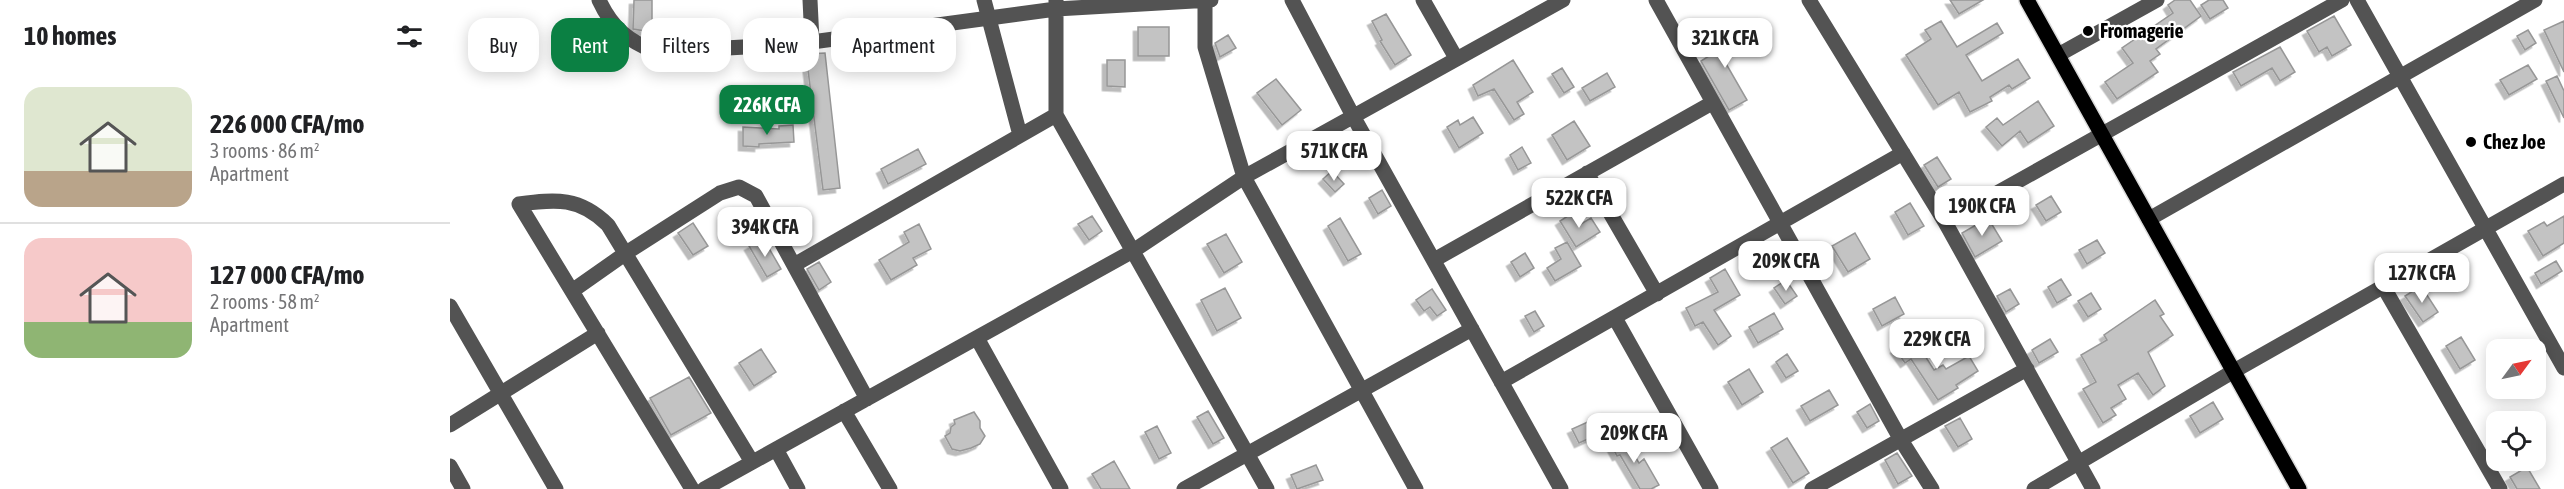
<!DOCTYPE html>
<html lang="en">
<head>
<meta charset="utf-8">
<style>
	body { margin:0; font-family:"Asap Condensed",sans-serif; background:#f2f2f2; color:#202124; height:100vh; display:flex; flex-direction:column; font-size:22px; white-space:nowrap }
	* { box-sizing:border-box; margin:0 }
	p { font-size:20px; color:#757577 }
	.icon { flex:none; width:33px; height:33px; fill:none; stroke:currentColor; stroke-width:2; stroke-linecap:round; stroke-linejoin:round }
	.map { position:relative; flex:1; overflow:hidden }
	.side { display:flex; flex-direction:column; background:#fff; width:450px }
	.side>* { flex:none }
	.top-card { position:absolute; left:18px; top:18px; width:570px; height:54px; display:flex; gap:12px }
	.needle { width:39px; rotate:57deg }
	.fabs { position:absolute; left:2036px; top:339px; display:grid; gap:12px }
	.fabs a { display:grid; place-items:center; width:60px; height:60px; border-radius:12px; background:#fff; box-shadow:0 3px 15px #0003; font-size:30px }
	.price { position:absolute; translate:-50% -51px; padding:0 14px; border-radius:12px; background:#fff; color:#222; font-size:20px; line-height:39px; filter:drop-shadow(0 2px 3px #0008) }
	.price::after { content:''; position:absolute; left:50%; top:36px; width:18px; height:14px; margin-left:-9px; background:inherit; clip-path:polygon(0 0,100% 0,50% 100%) }
	.price.active { background:#0b8043; color:#fff }
	ul { padding:0; list-style:none }
	li { display:flex; align-items:center; gap:18px; height:150px; padding:0 24px }
	li+li { border-top:2px solid #e0e0e0 }
	li span { display:grid; place-items:center; flex:none; width:168px; height:120px; border-radius:18px; color:#555 }
	li>.icon { margin-inline-start:auto }
	span .icon { width:72px; height:72px; fill:#fffc; stroke-width:1 }
	li b { font-size:26px }
	h2 { display:flex; justify-content:space-between; align-items:center; height:72px; padding:0 24px; font-size:26px }
	.chip { padding:0 21px; border-radius:18px; background:#fff; box-shadow:0 3px 15px #0003; font-size:21px; line-height:54px }
	.chip.active { background:#0b8043; color:#fff }
	main { display:flex; flex:1; min-height:0 }
	.map>svg:first-child { display:block }
	.building { fill:#c3c3c3; stroke:#979797; stroke-width:1.5; filter:url(#shadow) }
	.lines { fill:none; stroke-linecap:round; stroke-linejoin:round }
	.major-casing { stroke:#dbdbdb; stroke-width:18 }
	.minor { stroke:#535353; stroke-width:15 }
	.major { stroke:#000; stroke-width:15 }
	.poi-dot { fill:#000; stroke:#fff; stroke-width:2 }
	.labels { text-anchor:middle; stroke-width:4.5; stroke-linejoin:round; paint-order:stroke }
	.poi-label { font-size:20px; font-weight:bold; fill:#000; stroke:#fff; text-anchor:start }
</style>
</head>
<body>
<main>
<section class="side">
<h2>10 homes<svg class="icon" aria-label="filters" viewBox="0 0 24 24"><path d="M4 7h16M4 17h16"/><circle cx="9" cy="7" r="2"/><circle cx="15" cy="17" r="2"/></svg></h2>
<ul>
<li><span style="background:linear-gradient(#dfe7d0 70%,#b9a48a 0)"><svg class="icon" aria-label="home" viewBox="0 0 24 24"><path d="M3 11l9-7 9 7M6 9v11h12V9"/></svg></span><div><b>226 000 CFA/mo</b><p>3 rooms · 86 m²</p><p>Apartment</p></div></li>
<li><span style="background:linear-gradient(#f6c9c9 70%,#8fb573 0)"><svg class="icon" aria-label="home" viewBox="0 0 24 24"><path d="M3 11l9-7 9 7M6 9v11h12V9"/></svg></span><div><b>127 000 CFA/mo</b><p>2 rooms · 58 m²</p><p>Apartment</p></div></li>
</ul>
</section>
<div class="map">
<svg width="2114" height="489" viewBox="0 0 2114 489">
	<defs>
		<filter id="shadow"><feDropShadow dx="-4.5" dy="4.5" stdDeviation="0" flood-color="#0004"/></filter>
	</defs>
	<rect width="100%" height="100%" fill="#fff"/>
	<path class="building" d="M184,0H202V32L183,29Z
		M1500,0H1533L1509,14Z
		M1725,0H1740L1751,16L1706,49L1710,54L1700,61L1708,72L1667,99L1655,82L1683,63L1672,48L1723,13L1718,5Z
		M1759,0H1773L1778,8L1760,19L1751,5Z
		M936,14L961,55L945,65L930,41L932,40L922,21Z
		M1884,16L1901,45L1882,56L1877,47L1869,52L1857,31Z
		M1491,21L1507,47L1547,23L1553,33L1516,55L1532,81L1568,59L1580,78L1562,89L1559,85L1540,97L1542,101L1520,112L1509,92L1488,105L1456,55L1481,39L1475,30Z
		M2114,21V72L2094,30Z
		M688,27H719V56H688Z
		M1285,27L1293,44L1271,55L1297,100L1279,110L1251,61L1267,51L1261,39Z
		M2078,30L2086,43L2075,50L2067,36Z
		M778,35L786,48L770,57L765,43Z
		M1830,47L1845,72L1830,81L1822,68L1791,86L1783,72Z
		M375,53L390,188L373,190L356,54Z
		M657,60H675V87L657,86Z
		M1063,60L1083,92L1067,102L1074,114L1064,120L1044,89L1028,96L1023,85Z
		M2078,65L2087,79L2059,95L2050,80Z
		M1112,68L1124,87L1114,93L1102,74Z
		M1157,73L1165,87L1140,101L1132,88Z
		M2107,76L2114,91V118L2096,81Z
		M826,79L851,110L832,125L807,93Z
		M1588,101L1604,126L1578,143L1570,131L1552,146L1536,127L1547,118L1553,125Z
		M1023,117L1033,133L1009,148L997,127L1008,120L1010,125Z
		M1124,121L1140,146L1117,160L1102,135Z
		M343,125L344,142L309,144V147L293,146V127L329,129V126Z
		M1072,147L1081,163L1068,170L1060,155Z
		M468,149L476,164L438,184L431,169Z
		M1487,157L1501,179L1488,187L1474,165Z
		M882,171L894,184L885,192L873,179Z
		M932,190L941,206L928,214L919,198Z
		M1601,196L1611,212L1596,221L1586,205Z
		M1460,203L1474,226L1458,235L1445,212Z
		M1124,212L1131,224L1141,218L1150,232L1126,247L1110,221Z
		M642,216L652,231L639,240L628,224Z
		M2114,216V243L2093,256L2078,231L2094,222L2097,226Z
		M890,218L911,254L898,261L878,226Z
		M1538,218L1552,241L1525,257L1512,233Z
		M243,223L258,246L243,255L228,233Z
		M469,224L481,249L463,258L467,265L441,280L429,260L459,242L454,232Z
		M1405,233L1420,259L1398,272L1382,246Z
		M776,234L792,262L774,273L757,244Z
		M313,238L331,269L317,277L299,246Z
		M1647,240L1655,253L1637,264L1629,250Z
		M1117,242L1131,266L1105,281L1097,268L1111,259L1105,248Z
		M1075,253L1084,268L1070,277L1061,262Z
		M2106,261L2112,271L2091,284L2085,273Z
		M369,262L381,282L369,290L357,269Z
		M1275,269L1290,295L1264,310L1281,336L1268,345L1253,322L1245,326L1236,308L1268,292L1260,278Z
		M1611,279L1621,295L1607,303L1598,287Z
		M1336,280L1347,296L1335,304L1324,288Z
		M1971,286L1988,312L1973,322L1955,296Z
		M775,288L791,318L767,331L751,300Z
		M982,289L996,310L987,316L980,307L974,311L966,300Z
		M1560,289L1569,304L1556,312L1547,296Z
		M1641,293L1651,309L1638,317L1628,301Z
		M1445,297L1454,314L1432,326L1423,309Z
		M1705,300L1714,314L1710,316L1723,335L1698,352L1715,386L1703,395L1688,373L1668,385L1676,399L1661,408L1666,415L1653,423L1633,389L1646,382L1631,355L1657,340L1654,335Z
		M1085,311L1094,326L1084,332L1075,316Z
		M1324,313L1333,329L1308,343L1299,327Z
		M1463,337L1484,370L1493,365L1496,369L1519,356L1528,371L1506,385L1508,388L1488,400L1461,359L1455,363L1445,349Z
		M2011,337L2025,360L2010,369L1996,346Z
		M1600,339L1608,352L1589,363L1582,350Z
		M311,349L326,372L304,386L289,363Z
		M1337,354L1348,371L1336,378L1326,362Z
		M1299,369L1313,392L1292,405L1278,382Z
		M239,377L261,413L221,435L200,398Z
		M1379,390L1388,405L1360,421L1351,406Z
		M1763,402L1773,419L1750,433L1740,416Z
		M1420,404L1429,421L1417,428L1407,412Z
		M758,411L774,438L763,444L747,417Z
		M524,412L530,421V428L535,436L530,444L521,448L510,451L502,449L495,436L500,433L501,427L505,424L504,420Z
		M1510,418L1522,439L1508,447L1495,426Z
		M1140,421L1147,435L1129,443L1122,429Z
		M707,426L721,453L709,459L695,432Z
		M1172,433L1189,463L1194,459L1209,485L1201,489H1190L1170,455L1167,456L1159,441Z
		M1337,438L1359,473L1343,483L1321,448Z
		M1447,453L1462,476L1448,484L1435,460Z
		M664,461L680,489H651L642,474Z
		M866,465L873,480L847,489L841,475Z
		M2077,467L2090,489H2067L2060,477Z"/>
	<g class="lines">
		<defs>
			<path id="major" d="M1577,0L1849,489"/>
		</defs>
		<use href="#major" class="major-casing"/>
		<path class="minor" d="M149,0C162,28 178,41 206,52L347,44L606,9L761,0
			M360,0L362,41
			M534,0L570,135
			M606,0V115L817,489
			M755,0V47L794,177L966,489
			M842,0L903,116L1111,489
			M973,0L1006,58
			M1206,0L1451,440L1482,489
			M1359,0L1495,222L1643,489
			M1907,0L2114,368
			M1608,55L1707,0
			M1137,173L1207,294
			M1699,219L2085,0
			M1495,222L1892,0
			M984,260L1262,103
			M344,265L606,115
			M1933,286L2050,489
			M122,291L176,253L270,193L289,187L306,196L417,399
			M0,306L106,489
			M1165,318L1261,489
			M527,338L611,489
			M1051,382L1453,153
			M394,411L440,489
			M0,425L148,333
			M326,449L348,489
			M0,466L13,489
			M242,489L69,204C106,199 130,197 158,225L302,462
			M254,489L683,251L794,177L1113,0
			M734,489L1022,329
			M1362,489L1577,369
			M1584,489L1784,371L2114,184"/>
		<use href="#major" class="major"/>
	</g>
	<g class="poi-dot">
		<circle cx="1638" cy="31" r="6"/>
		<circle cx="2021" cy="142" r="6"/>
	</g>
	<g class="labels">
		<g class="poi-label">
			<text x="1650" y="38">Fromagerie</text>
			<text x="2033" y="149">Chez Joe</text>
		</g>
	</g>
</svg>
<div class="fabs">
<a><svg class="needle" viewBox="-14 -14 28 28"><path d="M0-13l5 13h-10z" fill="#e53935"/><path d="M0 13l5-13h-10z" fill="#757577"/></svg></a>
<a><svg class="icon" aria-label="locate" viewBox="0 0 24 24"><circle cx="12" cy="12" r="6"/><path d="M12 2v4M12 18v4M2 12h4M18 12h4"/></svg></a>
</div>
<b class="price" style="left:1275px;top:69px">321K CFA</b>
<b class="price active" style="left:317px;top:136px">226K CFA</b>
<b class="price" style="left:884px;top:182px">571K CFA</b>
<b class="price" style="left:1129px;top:229px">522K CFA</b>
<b class="price" style="left:1532px;top:237px">190K CFA</b>
<b class="price" style="left:315px;top:258px">394K CFA</b>
<b class="price" style="left:1336px;top:292px">209K CFA</b>
<b class="price" style="left:1972px;top:304px">127K CFA</b>
<b class="price" style="left:1487px;top:370px">229K CFA</b>
<b class="price" style="left:1184px;top:464px">209K CFA</b>
<div class="top-card">
<a class="chip">Buy</a>
<a class="chip active">Rent</a>
<a class="chip">Filters</a>
<a class="chip">New</a>
<a class="chip">Apartment</a>
</div>
</div>
</main>
</body>
</html>
